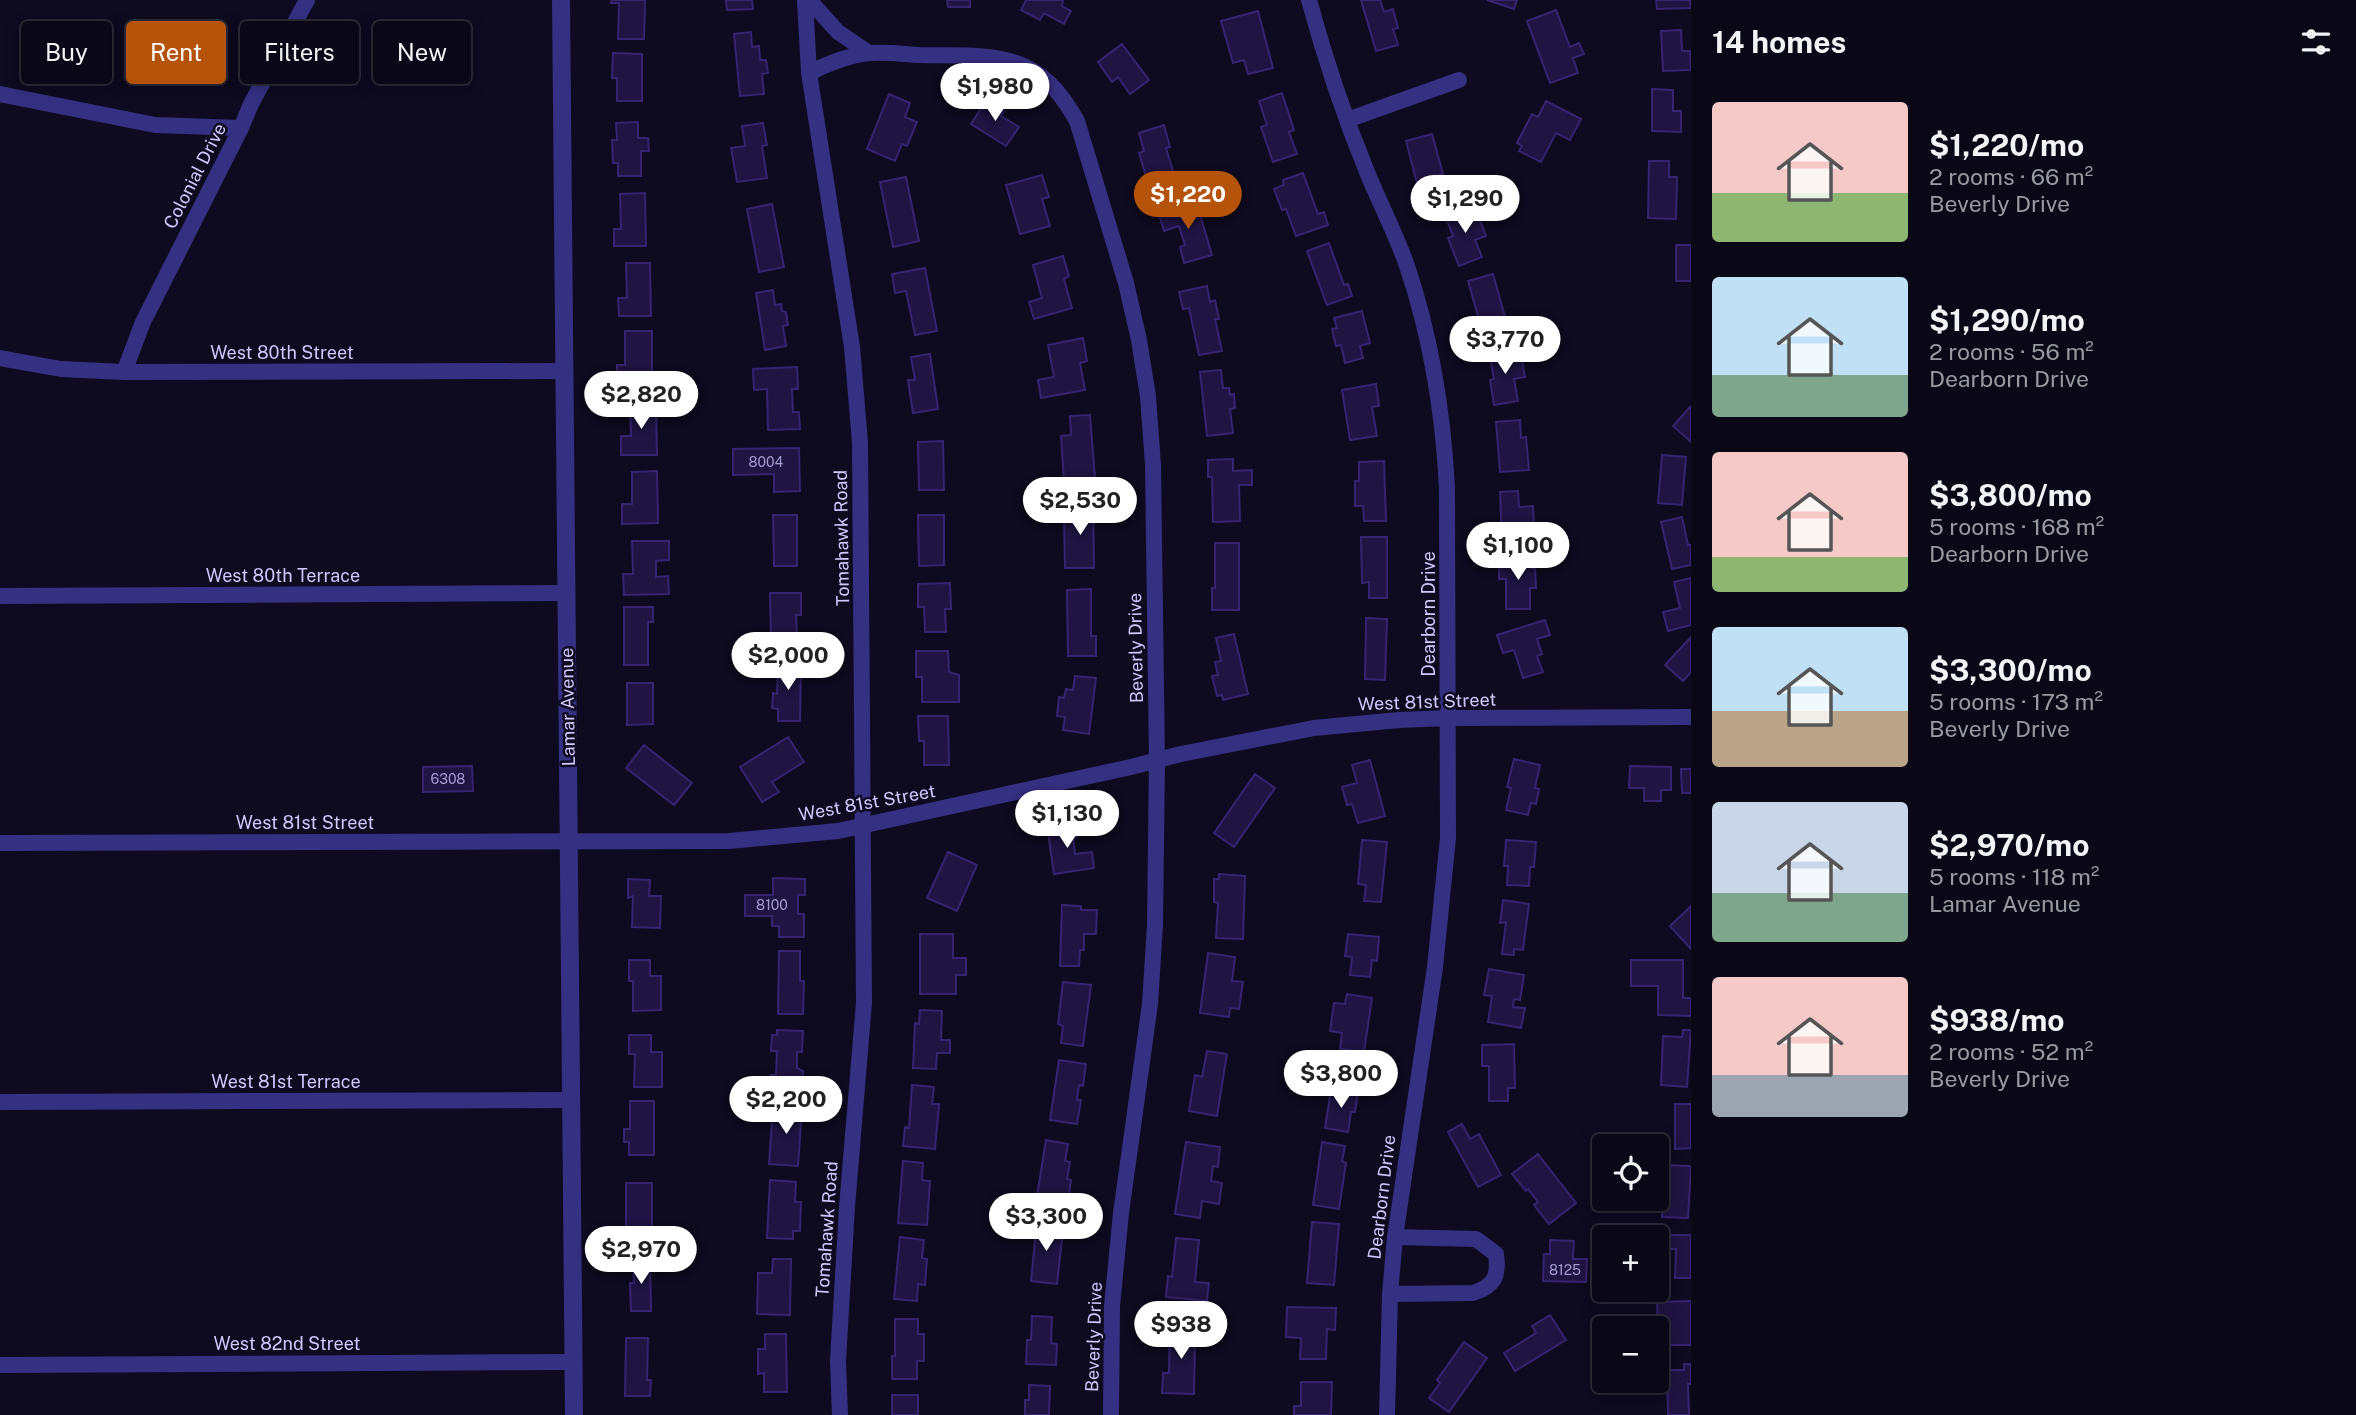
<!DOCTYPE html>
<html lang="en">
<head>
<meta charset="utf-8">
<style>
	body { margin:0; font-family:"Public Sans",sans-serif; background:#181624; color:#f1f3f6; height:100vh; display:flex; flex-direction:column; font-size:26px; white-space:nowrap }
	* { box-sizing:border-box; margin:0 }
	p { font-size:23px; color:#999aa1 }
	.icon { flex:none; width:38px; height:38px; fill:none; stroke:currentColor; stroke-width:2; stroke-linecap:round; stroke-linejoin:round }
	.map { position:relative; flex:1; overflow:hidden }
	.panel { display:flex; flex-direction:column; background:#0a0817; width:665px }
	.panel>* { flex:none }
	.guide { position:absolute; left:21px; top:21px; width:665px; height:63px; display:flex; gap:14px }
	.fabs { position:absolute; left:1592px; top:1134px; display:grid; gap:14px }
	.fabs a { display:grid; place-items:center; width:77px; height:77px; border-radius:7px; background:#0a0817; box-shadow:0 4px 18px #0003,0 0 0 2px #2a2936; font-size:35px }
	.price { position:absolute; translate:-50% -60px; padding:0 16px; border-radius:24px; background:#fff; color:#222; font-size:23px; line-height:46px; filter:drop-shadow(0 2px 4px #0008) }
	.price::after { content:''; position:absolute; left:50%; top:42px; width:21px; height:16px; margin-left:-10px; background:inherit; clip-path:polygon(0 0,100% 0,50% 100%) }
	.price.selected { background:#b45309; color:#fff }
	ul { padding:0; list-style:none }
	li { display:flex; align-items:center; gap:21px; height:175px; padding:0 21px }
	li span { display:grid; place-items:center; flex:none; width:196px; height:140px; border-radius:7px; color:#555 }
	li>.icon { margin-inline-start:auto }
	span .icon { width:84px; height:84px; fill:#fffc; stroke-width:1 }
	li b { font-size:30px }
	h2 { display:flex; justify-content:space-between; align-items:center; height:84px; padding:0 21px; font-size:30px }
	.chip { padding:0 24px; border-radius:7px; background:#0a0817; box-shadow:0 4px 18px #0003,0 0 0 2px #2a2936; font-size:24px; line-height:63px }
	.chip.selected { background:#b45309; color:#fff }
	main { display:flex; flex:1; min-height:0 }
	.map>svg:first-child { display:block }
	.building { fill:#1f1442; stroke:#352470; stroke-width:2 }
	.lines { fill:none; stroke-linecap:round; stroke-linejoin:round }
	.minor { stroke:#363083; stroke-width:16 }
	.tertiary { stroke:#363083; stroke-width:18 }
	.labels { text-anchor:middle; stroke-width:5; stroke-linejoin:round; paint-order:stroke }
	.number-label { font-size:14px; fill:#a49bd0 }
	.street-label { font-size:18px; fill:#d0c8ff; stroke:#0e0a1f }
</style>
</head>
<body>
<main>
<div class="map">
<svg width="1691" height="1415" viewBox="0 0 1691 1415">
	<rect width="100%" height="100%" fill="#0e0a1f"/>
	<path class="building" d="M612,0H645L644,39H618L619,3H611Z
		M726,0H752L753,9L727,10Z
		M947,0H970V7H948Z
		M1026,0H1063L1062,6L1071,11L1064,24L1044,13L1040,20L1021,10Z
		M1361,0H1380L1384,12L1393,9L1398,28L1393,29L1398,45L1376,51Z
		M1487,0H1517L1514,9Z
		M1656,0H1690L1691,8L1657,9Z
		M1556,10L1570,47L1579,43L1584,54L1573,58L1578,73L1550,83L1527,21Z
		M1258,11L1273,68L1248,74L1244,60L1233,63L1221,21Z
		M1681,30L1682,51H1690L1691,70L1663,71L1661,31Z
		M751,32L752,47L759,46L760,60H766L768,73L762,74L764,94L740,96L734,34Z
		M1122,44L1149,80L1130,94L1118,77L1112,82L1098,62Z
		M613,53L642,54V101H617V78H612Z
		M1652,89L1673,90V111H1681V132L1652,131Z
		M1282,93L1294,130L1289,132L1297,154L1273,162L1261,127L1267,125L1259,101Z
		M889,94L910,103L905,117L917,122L907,146L902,144L895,161L867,149Z
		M987,99L1004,110L1001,116L1019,127L1006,146L971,124Z
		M1546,101L1581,119L1570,140L1556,133L1541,162L1519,151L1522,146L1517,143L1532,114L1538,117Z
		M638,122V138H648L649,151H641V176H618V163H613L612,140H617L616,123Z
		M763,123L767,145L762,146L767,178L737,182L731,148L745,146L742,126Z
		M1164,125L1170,147L1166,148L1173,171L1166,173L1168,181L1155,185L1152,177L1147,179L1139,153L1144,151L1139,133Z
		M1432,134L1443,174L1434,176L1438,190L1420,195L1406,141Z
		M1649,161H1669V177H1677L1676,219L1648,218Z
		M1303,173L1318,214L1324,212L1328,225L1296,236L1286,209L1282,210L1274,189L1284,185L1283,180Z
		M1042,175L1049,197L1042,199L1050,226L1020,234L1006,185Z
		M906,177L919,241L893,247L880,182Z
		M645,193L646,246H614V229H621L620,194Z
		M772,204L784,267L759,272L747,209Z
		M1197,204L1212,255L1184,263L1180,247L1185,245L1179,226L1164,231L1158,211L1176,206L1177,210Z
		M1464,206L1468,217L1477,213L1486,236L1475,240L1482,257L1459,266L1448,238L1453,236L1444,213Z
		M1329,243L1344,285L1348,284L1352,296L1327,305L1307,251Z
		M1676,245H1691V281H1676Z
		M1063,256L1069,276L1064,279L1072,308L1034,319L1029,302L1042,298L1033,265Z
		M626,263H650L651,316H619L618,298H627Z
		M925,268L937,331L915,335L906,291L895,293L892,274Z
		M1493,274L1507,324L1482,330L1468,281Z
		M1207,286L1210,302L1215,300L1219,319H1215L1222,351L1199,355L1189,308L1183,309L1179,292Z
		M773,290L775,305L781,304L782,311L786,312L788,325L783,326L786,346L765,350L756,293Z
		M1362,311L1370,343L1360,346L1363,358L1345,363L1341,345L1336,346L1332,329L1337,328L1334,318Z
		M625,331H652V383L617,384V365H625Z
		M1083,338L1087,361L1080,363L1085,390L1041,398L1038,380L1054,377L1048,345Z
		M1511,348L1513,357L1521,355L1525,377L1514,379L1518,401L1494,405L1490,380L1494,379L1489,352Z
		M930,354L938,409L913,413L908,380H915L911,357Z
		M797,367L798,389H792L793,412H799L800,429L768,430L767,389L754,390L753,369Z
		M1221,370L1223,388H1229L1230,395L1234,394L1235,408L1230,409L1233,433L1207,436L1200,372Z
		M1376,384L1379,406L1372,407L1377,436L1350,440L1342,390Z
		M630,403H656L657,455H621V436H631Z
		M1691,406V442L1673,426Z
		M1090,415L1095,478L1064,481L1061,436L1071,435L1070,416Z
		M1520,420L1521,438L1526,437L1529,470L1500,472L1496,422Z
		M943,441L944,490H919L918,442Z
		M799,448L800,491L774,492V474L733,475V449Z
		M1662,455L1686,457L1682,505L1658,503Z
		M1233,459V471L1252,470V485H1239L1240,521L1213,522L1212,477H1208V460Z
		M1384,461L1386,521H1364L1363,506H1355V481H1359V462Z
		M657,471L658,523L622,524V504H632V472Z
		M1518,491L1519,507L1533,506L1534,526H1529V543L1502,544L1500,492Z
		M1093,501L1094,568H1065L1064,519L1072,518V502Z
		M773,515H797V566H774Z
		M918,515H944V565L919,566Z
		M1682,517L1688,545H1691V565L1672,569L1661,522Z
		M1361,537H1387V598H1369V582L1362,583Z
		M632,541H669V560L656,561V577L668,576L669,594L624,595L623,574H633Z
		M1215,543H1239V610H1212V588H1215Z
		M1531,558L1532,568H1535L1536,588H1530V609H1506V579H1499V559Z
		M1691,578V625L1668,631L1663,612L1680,608L1674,582Z
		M950,583L951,609H945L946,632H925L924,607H918V584Z
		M1091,589V636H1096V656H1068L1067,590Z
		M770,593H801V615H796L797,638H771Z
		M624,607H653V622H648V665H624Z
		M1366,618L1387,619L1385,680L1365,679Z
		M1545,620L1550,635L1537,639L1542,654L1537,656L1543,672L1523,678L1514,650L1503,653L1497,635Z
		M1234,634L1248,694L1223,700L1222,695L1217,696L1212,676L1218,675L1215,662L1221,661L1216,638Z
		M1691,637V672L1683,681L1665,665Z
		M916,651H948L949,672L959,675V702H922V677H916Z
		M778,663H801L800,721H778V709L772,708L773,693L777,694Z
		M1075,676L1096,678L1089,734L1063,730L1065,717L1057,716L1059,697L1064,698L1066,689L1073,690Z
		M627,683H653V724L627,725Z
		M918,716H948L949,765H924V741H919Z
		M788,737L804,762L772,782L779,792L762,802L740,767Z
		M644,745L692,783L674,805L626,768Z
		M1514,759L1540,765L1535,788L1539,789L1536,804L1531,803L1528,815L1506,810L1511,788L1507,787Z
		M1370,760L1385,816L1358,823L1352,804L1347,805L1342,787L1357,783L1352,765Z
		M472,766L473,791L423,792V767Z
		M1630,766L1671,767V790H1661V801H1644V788H1629Z
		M1681,769H1691V793H1682Z
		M1255,774L1275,788L1234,847L1214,833Z
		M1075,822L1077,837L1073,838L1075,854L1092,852L1094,868L1054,874L1047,826Z
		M1362,840L1387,842L1381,902L1364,901L1366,885L1358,884Z
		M1506,840L1536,842L1534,867H1530L1529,886L1507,885L1508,866H1504Z
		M948,852L977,865L957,911L927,898Z
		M1219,874L1245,876L1243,939L1216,938L1218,903L1214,902V879H1219Z
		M773,878L805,879V895H798V914H804V937H779V926H772V916H745V895H773Z
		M628,879L650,880L649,896H661L660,928L632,927L633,896L628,898Z
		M1503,900L1529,904L1523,950L1514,949V955L1502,954L1506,922L1500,923Z
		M1062,905L1081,906V910H1097L1096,934H1084V950H1080L1079,966H1060Z
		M1691,906V949L1670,926Z
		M920,934H953V958H966V975H956V994H920Z
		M1348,934L1379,937L1377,961L1372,960L1370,977L1350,975L1352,957L1345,956Z
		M779,951H800V981H804L803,1014H778Z
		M1208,953L1235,957L1232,981L1243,982L1239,1009L1230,1008L1229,1017L1200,1013Z
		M629,960H650V976H661V1010L633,1011V981H629Z
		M1631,960H1683V998H1691V1016L1658,1015V986H1631Z
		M1489,969L1524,975L1520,1000L1514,999L1513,1007L1525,1008L1521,1028L1488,1022L1492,996L1484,995Z
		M1063,982L1091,985L1083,1046L1061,1043L1063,1026L1058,1024Z
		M1347,994L1372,998L1364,1052L1340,1049L1342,1033L1330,1031L1334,1003L1345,1004Z
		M920,1010L942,1011L941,1040H950V1053H937L936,1069L913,1068L915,1023L919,1024Z
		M777,1030L803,1031L802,1052H797V1068L803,1071L802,1091L771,1089V1075H776L777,1051H771L772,1035H777Z
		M1683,1030H1691L1687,1087L1661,1085L1663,1036L1682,1037Z
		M629,1035H651V1052H662V1087H634L635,1054H629Z
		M1514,1044L1515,1088H1508V1101H1489V1066H1482V1045Z
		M1207,1051L1227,1054L1217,1116L1189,1111L1195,1075L1202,1077Z
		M1059,1060L1086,1064L1083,1086L1079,1085L1077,1100H1081L1077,1124L1050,1120Z
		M912,1085L934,1087L932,1104H939L935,1149L903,1146L905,1127L909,1128Z
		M1331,1089L1358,1093L1355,1112H1351L1348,1132L1325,1128Z
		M630,1101H654V1155H629V1142H624V1129H630Z
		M1675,1104H1691V1148L1675,1149Z
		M773,1106L802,1108L798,1166L769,1164Z
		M1462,1124L1470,1139L1479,1134L1501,1175L1478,1187L1448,1132Z
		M1046,1140L1068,1144L1065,1161L1070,1162L1067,1179L1071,1180L1067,1207L1036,1202Z
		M1186,1142L1220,1147L1218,1167L1213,1166L1211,1181L1222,1183L1219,1204L1202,1201L1200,1218L1175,1214Z
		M1322,1142L1345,1146L1342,1161L1346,1163L1339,1209L1313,1205Z
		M1538,1154L1576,1203L1549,1224L1534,1205L1538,1202L1528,1189L1526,1191L1512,1174Z
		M903,1161L923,1163L922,1180L930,1181L927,1225L898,1223Z
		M1662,1165L1691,1166L1688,1218L1662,1217Z
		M770,1180L796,1182L795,1202H801L800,1231H793V1239L767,1238Z
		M626,1183H652V1242L626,1243Z
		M1037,1220L1058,1222L1057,1239H1062L1057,1284L1031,1281Z
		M1312,1222L1339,1224L1334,1285L1307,1283Z
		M1669,1235H1691V1278H1675L1676,1249H1669Z
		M900,1237L924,1240L922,1258L927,1259L925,1285L918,1284L917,1301L894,1299Z
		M1176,1238L1199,1240L1195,1282L1209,1283L1207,1301L1166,1297L1168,1276L1172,1277Z
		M1550,1240L1574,1241L1573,1259H1587L1586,1282L1543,1281L1544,1254H1550Z
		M633,1258H650L651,1311H631L630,1283H634Z
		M773,1259H791L790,1315L757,1314L758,1273H772Z
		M1691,1301V1345H1670L1669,1326H1658L1657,1302Z
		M1287,1307L1336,1308L1335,1330L1327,1329L1326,1359H1300L1301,1338L1286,1337Z
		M1550,1315L1566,1340L1515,1371L1504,1353L1536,1333L1532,1326Z
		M1032,1316L1052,1317L1051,1343L1057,1344L1056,1365L1026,1364L1027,1340H1031Z
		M895,1319H918V1334H924V1361H917V1379H892V1356H895Z
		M1170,1323H1192V1342H1195L1194,1394L1162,1393L1163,1373H1169Z
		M765,1334H786L787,1392H764V1373L758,1374V1349H765Z
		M626,1338H648L647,1380H651L650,1396H625Z
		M1464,1342L1487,1358L1449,1412L1429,1398L1440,1383L1437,1380Z
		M1684,1364H1691V1384H1688L1689,1415H1668L1667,1370H1684Z
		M1301,1382H1332L1331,1415H1294V1406H1301Z
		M1029,1385L1050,1386L1049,1415H1025V1400H1029Z
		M892,1395H918V1415H892Z"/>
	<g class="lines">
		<path class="minor" d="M805,0L809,73L852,347L860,443L864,1003L847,1207L838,1361L840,1415
			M809,0L838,32L869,53
			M1309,0C1325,59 1344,116 1367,172C1380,204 1396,234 1407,266C1431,337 1443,412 1447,487L1448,838L1435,967L1395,1237L1390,1294L1387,1415
			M809,73C827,64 849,55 870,53C886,52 903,54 919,55C952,56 995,52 1026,67C1050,79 1064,98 1077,121L1126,283L1139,340L1148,396L1153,465L1157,760L1155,925L1150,1004L1121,1213L1112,1306L1111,1415
			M0,94L155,125L241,128
			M1347,120L1459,80
			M0,358L61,369L124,372L565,371
			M124,372L143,322L241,128L251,104L307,0
			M0,596L567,593
			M0,843L729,841L838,831L1131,767L1181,754L1314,728L1399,720L1449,718L1691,717
			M0,1102L572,1100
			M1390,1294L1473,1293C1495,1286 1499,1276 1496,1254L1476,1239L1395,1237
			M0,1365L574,1362"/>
		<path class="tertiary" d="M561,0L574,1415"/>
	</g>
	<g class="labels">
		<g class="number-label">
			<text x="766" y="467">8004</text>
			<text x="448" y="784">6308</text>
			<text x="772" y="910">8100</text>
			<text x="1565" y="1275">8125</text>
		</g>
		<g class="street-label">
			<text transform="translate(195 176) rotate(-63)" y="6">Colonial Drive</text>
			<text x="282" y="359">West 80th Street</text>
			<text transform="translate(842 538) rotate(-91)" y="6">Tomahawk Road</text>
			<text x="283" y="582">West 80th Terrace</text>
			<text transform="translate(1429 614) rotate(-90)" y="6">Dearborn Drive</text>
			<text transform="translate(1136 648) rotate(-91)" y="6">Beverly Drive</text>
			<text transform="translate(1427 702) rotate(-2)" y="6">West 81st Street</text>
			<text transform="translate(568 707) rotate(-91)" y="6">Lamar Avenue</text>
			<text transform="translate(867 803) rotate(-10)" y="6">West 81st Street</text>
			<text x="305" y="829">West 81st Street</text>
			<text x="286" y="1088">West 81st Terrace</text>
			<text transform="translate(1382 1197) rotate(-83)" y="6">Dearborn Drive</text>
			<text transform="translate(827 1229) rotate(-86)" y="6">Tomahawk Road</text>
			<text transform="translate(1094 1337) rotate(-88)" y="6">Beverly Drive</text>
			<text x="287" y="1350">West 82nd Street</text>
		</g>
	</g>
</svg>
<div class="fabs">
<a><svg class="icon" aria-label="locate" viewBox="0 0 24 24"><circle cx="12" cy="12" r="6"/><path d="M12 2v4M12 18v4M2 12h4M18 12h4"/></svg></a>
<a>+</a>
<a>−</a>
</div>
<b class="price" style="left:995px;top:123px">$1,980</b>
<b class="price selected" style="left:1188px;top:231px">$1,220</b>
<b class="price" style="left:1465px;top:235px">$1,290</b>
<b class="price" style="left:1505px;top:376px">$3,770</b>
<b class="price" style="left:641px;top:431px">$2,820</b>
<b class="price" style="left:1080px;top:537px">$2,530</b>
<b class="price" style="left:1518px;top:582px">$1,100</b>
<b class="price" style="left:788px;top:692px">$2,000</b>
<b class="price" style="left:1067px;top:850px">$1,130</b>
<b class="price" style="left:1341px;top:1110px">$3,800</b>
<b class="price" style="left:786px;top:1136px">$2,200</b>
<b class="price" style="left:1046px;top:1253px">$3,300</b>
<b class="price" style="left:641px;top:1286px">$2,970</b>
<b class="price" style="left:1181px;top:1361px">$938</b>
<div class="guide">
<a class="chip">Buy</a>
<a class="chip selected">Rent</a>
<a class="chip">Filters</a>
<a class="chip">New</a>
</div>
</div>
<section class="panel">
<h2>14 homes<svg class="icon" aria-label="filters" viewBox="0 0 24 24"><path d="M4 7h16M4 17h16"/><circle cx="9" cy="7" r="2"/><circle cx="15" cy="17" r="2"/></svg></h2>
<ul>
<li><span style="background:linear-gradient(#f6c9c9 65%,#8fb573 0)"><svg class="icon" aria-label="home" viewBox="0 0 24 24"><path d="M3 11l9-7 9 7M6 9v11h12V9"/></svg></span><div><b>$1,220/mo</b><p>2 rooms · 66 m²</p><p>Beverly Drive</p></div></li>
<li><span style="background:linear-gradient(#bfe0f5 70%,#7fa58c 0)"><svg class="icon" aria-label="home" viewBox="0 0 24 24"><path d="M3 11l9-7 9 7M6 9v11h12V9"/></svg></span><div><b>$1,290/mo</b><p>2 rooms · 56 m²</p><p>Dearborn Drive</p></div></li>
<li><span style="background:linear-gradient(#f6c9c9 75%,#8fb573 0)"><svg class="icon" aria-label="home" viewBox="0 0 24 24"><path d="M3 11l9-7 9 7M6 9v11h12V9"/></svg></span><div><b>$3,800/mo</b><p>5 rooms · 168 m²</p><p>Dearborn Drive</p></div></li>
<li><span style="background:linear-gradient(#bfe0f5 60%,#b9a48a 0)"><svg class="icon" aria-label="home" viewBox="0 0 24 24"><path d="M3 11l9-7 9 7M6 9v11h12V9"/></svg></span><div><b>$3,300/mo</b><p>5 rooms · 173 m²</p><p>Beverly Drive</p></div></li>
<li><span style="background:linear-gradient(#c9d6e8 65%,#7fa58c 0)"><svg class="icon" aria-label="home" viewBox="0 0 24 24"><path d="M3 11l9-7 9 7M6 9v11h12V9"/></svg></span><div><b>$2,970/mo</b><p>5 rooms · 118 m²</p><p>Lamar Avenue</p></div></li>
<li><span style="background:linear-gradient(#f6c9c9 70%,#9aa5b1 0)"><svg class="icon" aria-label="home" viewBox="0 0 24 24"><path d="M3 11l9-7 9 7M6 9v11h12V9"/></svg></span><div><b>$938/mo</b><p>2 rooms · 52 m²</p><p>Beverly Drive</p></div></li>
</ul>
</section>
</main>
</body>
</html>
